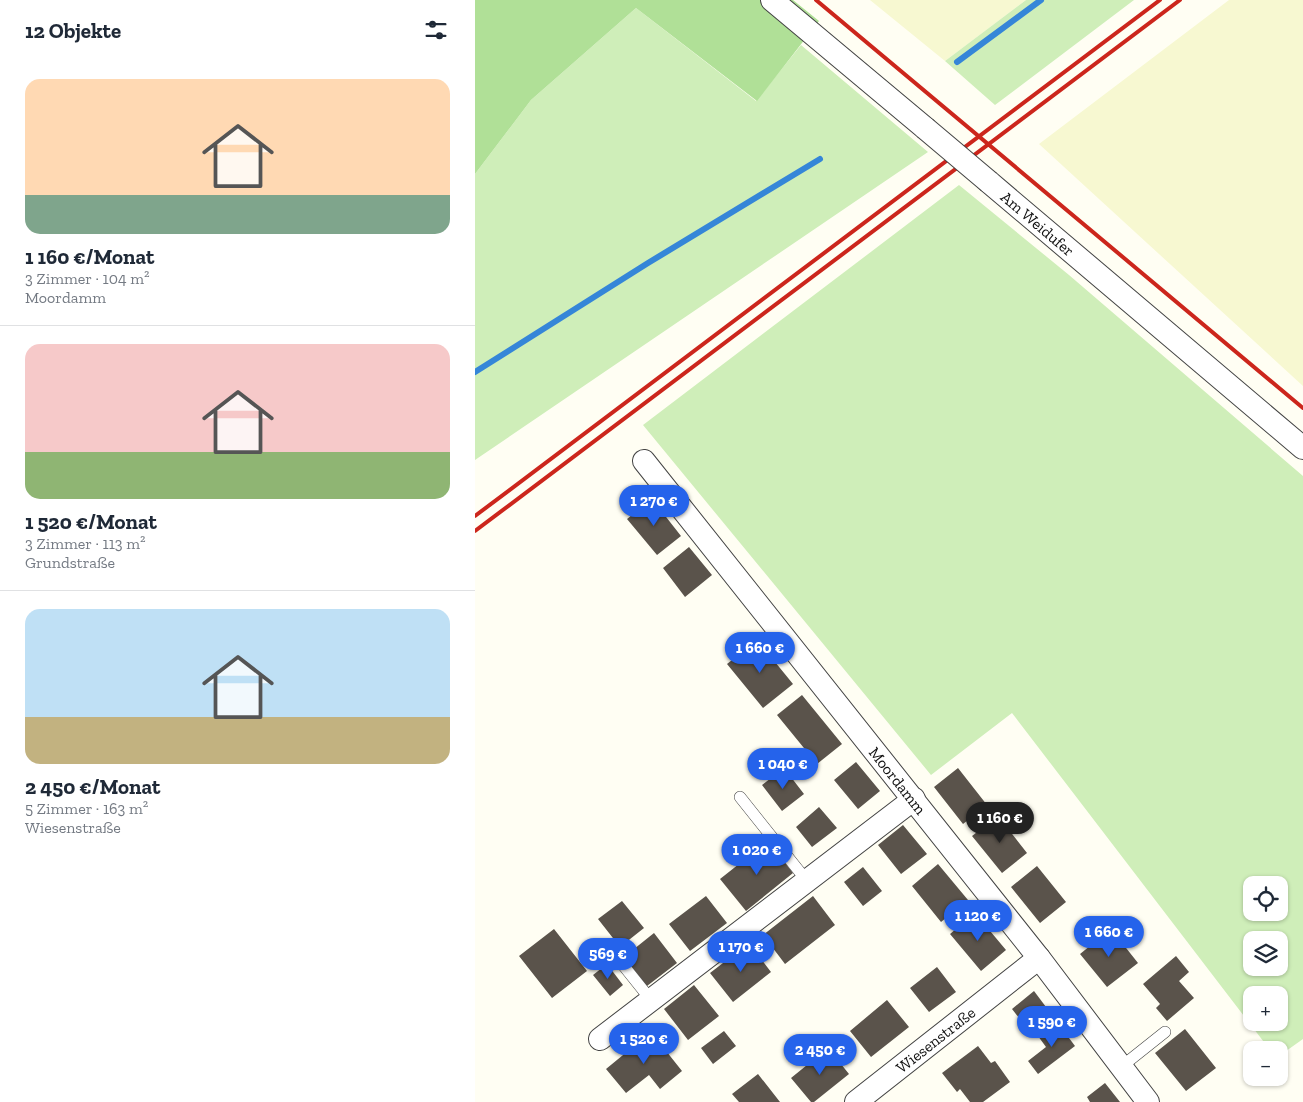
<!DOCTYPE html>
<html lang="de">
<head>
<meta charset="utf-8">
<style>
	body { margin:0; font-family:"Zilla Slab",serif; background:#f6f6f7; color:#1f2937; height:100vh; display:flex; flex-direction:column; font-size:19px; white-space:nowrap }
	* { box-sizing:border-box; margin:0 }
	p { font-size:16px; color:#747a83 }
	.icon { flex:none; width:28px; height:28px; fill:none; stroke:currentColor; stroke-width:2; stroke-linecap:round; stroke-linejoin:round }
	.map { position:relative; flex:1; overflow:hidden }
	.sheet { display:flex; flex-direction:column; background:#fff; width:475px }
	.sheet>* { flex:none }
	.controls { position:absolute; left:768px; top:876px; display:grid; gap:10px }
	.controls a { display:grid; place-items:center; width:45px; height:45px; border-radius:10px; background:#fff; box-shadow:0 1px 4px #0004; font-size:25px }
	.price { position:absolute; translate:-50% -42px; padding:0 11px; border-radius:18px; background:#2563eb; color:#fff; font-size:16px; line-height:32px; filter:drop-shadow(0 1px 2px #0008) }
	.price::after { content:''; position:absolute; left:50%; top:30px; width:15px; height:11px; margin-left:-8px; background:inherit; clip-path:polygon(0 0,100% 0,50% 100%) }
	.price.on { background:#222; color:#fff }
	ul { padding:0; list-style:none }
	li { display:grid; align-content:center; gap:10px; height:265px; padding:0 25px }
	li+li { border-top:1px solid #e0e1e3 }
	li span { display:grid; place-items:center; height:155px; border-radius:15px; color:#555 }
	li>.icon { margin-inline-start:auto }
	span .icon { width:90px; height:90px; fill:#fffc; stroke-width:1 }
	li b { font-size:21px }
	h2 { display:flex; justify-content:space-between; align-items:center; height:60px; padding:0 25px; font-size:21px }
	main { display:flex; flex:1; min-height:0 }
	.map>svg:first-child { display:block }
	.farmland { fill:#f7f8d1 }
	.green { fill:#cfeeb9; fill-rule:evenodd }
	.forest { fill:#b0e097 }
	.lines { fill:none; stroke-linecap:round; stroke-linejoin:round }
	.stream { stroke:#3586d8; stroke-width:6 }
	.building { fill:#5a534b }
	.service-casing { stroke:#434343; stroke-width:12 }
	.minor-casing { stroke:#434343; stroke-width:24 }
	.service { stroke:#fff; stroke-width:11 }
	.minor { stroke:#fff; stroke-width:22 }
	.rail { stroke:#cc261c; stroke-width:4 }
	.minor-bridge-casing { stroke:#434343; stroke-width:24; stroke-linecap:butt }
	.minor-bridge { stroke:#fff; stroke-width:22 }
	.labels { text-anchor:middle; stroke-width:5; stroke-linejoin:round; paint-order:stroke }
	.street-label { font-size:16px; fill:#101010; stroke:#fff }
</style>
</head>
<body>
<main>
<section class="sheet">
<h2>12 Objekte<svg class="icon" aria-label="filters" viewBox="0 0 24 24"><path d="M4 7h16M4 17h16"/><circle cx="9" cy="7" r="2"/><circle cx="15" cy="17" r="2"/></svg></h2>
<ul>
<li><span style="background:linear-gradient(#ffd9b3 75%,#7fa58c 0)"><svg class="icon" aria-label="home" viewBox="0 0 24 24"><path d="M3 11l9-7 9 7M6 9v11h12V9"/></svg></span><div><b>1 160 €/Monat</b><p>3 Zimmer · 104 m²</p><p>Moordamm</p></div></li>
<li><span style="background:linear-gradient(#f6c9c9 70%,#8fb573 0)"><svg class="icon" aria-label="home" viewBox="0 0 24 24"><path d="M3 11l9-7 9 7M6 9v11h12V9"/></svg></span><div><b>1 520 €/Monat</b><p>3 Zimmer · 113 m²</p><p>Grundstraße</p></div></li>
<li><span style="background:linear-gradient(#bfe0f5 70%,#c2b280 0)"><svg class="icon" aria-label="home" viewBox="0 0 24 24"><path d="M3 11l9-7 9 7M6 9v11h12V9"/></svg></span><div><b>2 450 €/Monat</b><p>5 Zimmer · 163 m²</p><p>Wiesenstraße</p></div></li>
</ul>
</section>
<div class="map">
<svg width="828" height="1102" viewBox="0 0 828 1102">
	<rect width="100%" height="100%" fill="#fffef3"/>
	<path class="farmland" d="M395,0H551L470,61Z
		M754,0H828V386L564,144Z"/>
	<path class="green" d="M551,0H659L520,105L470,61Z
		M161,8L281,101L326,45L453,152L0,460V174L56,100Z
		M484,185L594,275L828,476V1039L804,1056V1050H795L537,713L456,775L168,425ZM776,885H804V912H776ZM776,940H804V968H776ZM776,995H804V1022H776Z"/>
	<path class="forest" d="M0,0H318L344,21L282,101L161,8L56,100L0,174Z"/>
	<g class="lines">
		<path class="stream" d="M482,62L566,0
			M0,372L173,263L345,159"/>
	</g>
	<path class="building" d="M177,499L206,536L182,555L152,519Z
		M214,547L237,575L210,597L188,568Z
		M282,640L318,684L288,708L252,664Z
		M327,695L367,744L342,764L302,715Z
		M381,762L405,791L383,809L359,780Z
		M309,768L329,794L307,811L287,785Z
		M483,768L512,805L488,824L459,787Z
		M344,807L362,828L337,847L321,827Z
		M523,816L552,853L527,873L497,836Z
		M428,825L452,854L426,874L403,845Z
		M293,841L318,873L271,911L245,879Z
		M463,864L493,900L466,922L437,886Z
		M562,866L591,902L565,923L536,887Z
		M388,867L407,891L388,906L369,882Z
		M231,896L252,923L215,951L194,924Z
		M338,896L360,925L310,964L288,935Z
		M147,901L169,928L145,947L123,919Z
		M500,913L531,950L506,971L475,934Z
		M79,929L112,971L77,998L44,956Z
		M636,929L663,963L632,987L605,954Z
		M179,933L202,963L172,986L149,957Z
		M274,943L296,972L258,1002L235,973Z
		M701,956L714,972L704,981L719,998L692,1021L681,1008L685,1004L668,984Z
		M132,964L148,985L135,996L118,975Z
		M462,967L481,992L454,1012L435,988Z
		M219,985L244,1016L213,1040L189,1009Z
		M559,991L577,1015L555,1032L537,1009Z
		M412,1000L434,1027L396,1057L375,1031Z
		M582,1022L600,1046L563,1074L553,1061L571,1047L563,1036Z
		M710,1029L741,1068L711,1091L680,1053Z
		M249,1031L261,1046L238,1064L226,1048Z
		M176,1032L207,1071L185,1089L174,1075L151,1093L131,1069Z
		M503,1046L516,1063L520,1061L535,1082L508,1102H495L485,1089L482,1092L467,1073Z
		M353,1048L374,1074L339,1102H336L316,1078Z
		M283,1074L305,1102H264L257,1094Z
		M630,1083L645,1102H615L612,1097Z"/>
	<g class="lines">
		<defs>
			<path id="service" d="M265,797L332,881
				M144,960L176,1000
				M646,1067L690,1032"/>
			<g id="minor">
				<path d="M297,0L450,128"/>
				<path id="s1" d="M514,182L828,448"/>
				<path id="s2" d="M169,461L564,958L673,1102"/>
				<path d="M125,1039L439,799"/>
				<path id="s3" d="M381,1102L564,958"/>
			</g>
		</defs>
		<use href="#service" class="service-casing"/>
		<use href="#minor" class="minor-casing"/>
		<use href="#service" class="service"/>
		<use href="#minor" class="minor"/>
		<path class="rail" d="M341,0L828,408
			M0,516L685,0
			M0,531L705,0"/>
		<defs>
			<path id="minor-bridge" d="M450,128L514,182"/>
		</defs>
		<use href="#minor-bridge" class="minor-bridge-casing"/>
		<use href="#minor-bridge" class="minor-bridge"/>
	</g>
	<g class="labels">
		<g class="street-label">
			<text dy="6" stroke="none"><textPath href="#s1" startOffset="64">Am Weidufer</textPath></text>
			<text dy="6" stroke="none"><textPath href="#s2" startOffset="408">Moordamm</textPath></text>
			<text dy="6" stroke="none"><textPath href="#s3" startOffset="101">Wiesenstraße</textPath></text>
		</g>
	</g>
</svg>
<div class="controls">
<a><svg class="icon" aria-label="locate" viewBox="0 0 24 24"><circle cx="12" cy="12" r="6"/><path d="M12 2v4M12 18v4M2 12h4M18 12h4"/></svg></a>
<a><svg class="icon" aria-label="layers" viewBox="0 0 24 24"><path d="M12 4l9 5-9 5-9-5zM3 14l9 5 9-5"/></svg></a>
<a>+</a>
<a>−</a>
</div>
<b class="price" style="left:179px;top:527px">1 270 €</b>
<b class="price" style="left:285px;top:674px">1 660 €</b>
<b class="price" style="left:308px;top:790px">1 040 €</b>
<b class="price on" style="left:525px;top:844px">1 160 €</b>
<b class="price" style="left:282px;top:876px">1 020 €</b>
<b class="price" style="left:503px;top:942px">1 120 €</b>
<b class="price" style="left:634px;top:958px">1 660 €</b>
<b class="price" style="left:266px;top:973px">1 170 €</b>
<b class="price" style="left:133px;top:980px">569 €</b>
<b class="price" style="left:577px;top:1048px">1 590 €</b>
<b class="price" style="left:169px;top:1065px">1 520 €</b>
<b class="price" style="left:345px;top:1076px">2 450 €</b>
</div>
</main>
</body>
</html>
